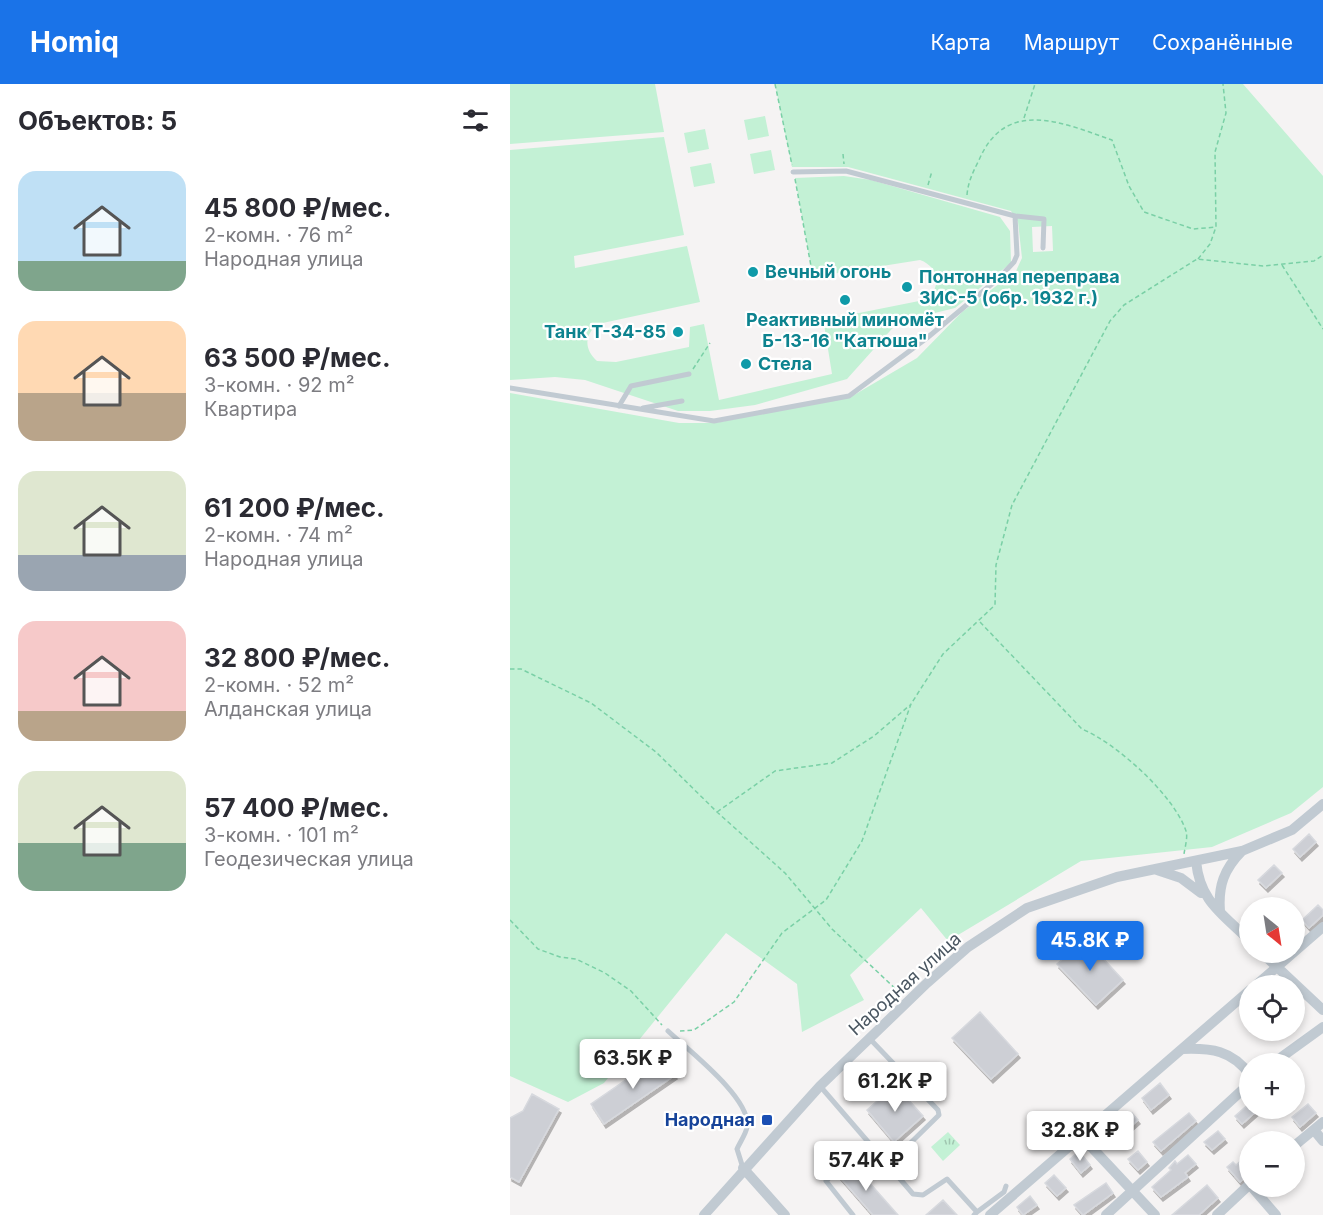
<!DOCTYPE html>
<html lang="ru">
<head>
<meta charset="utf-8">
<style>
	body { margin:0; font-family:Inter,sans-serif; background:#f7f7f7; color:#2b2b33; height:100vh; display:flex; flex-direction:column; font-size:22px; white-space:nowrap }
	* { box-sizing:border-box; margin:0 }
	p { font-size:20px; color:#7c7c81 }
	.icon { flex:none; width:33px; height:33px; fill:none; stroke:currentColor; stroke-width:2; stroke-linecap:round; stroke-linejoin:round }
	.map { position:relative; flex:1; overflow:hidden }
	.details { display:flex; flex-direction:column; background:#fff; width:510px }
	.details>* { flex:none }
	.needle { width:39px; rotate:150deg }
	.tools { position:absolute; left:729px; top:813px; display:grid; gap:12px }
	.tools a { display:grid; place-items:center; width:66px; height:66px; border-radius:50%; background:#fff; box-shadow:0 3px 9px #0003; font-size:30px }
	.price { position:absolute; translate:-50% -51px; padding:0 14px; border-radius:6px; background:#fff; color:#222; font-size:20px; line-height:39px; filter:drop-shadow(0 2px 3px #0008) }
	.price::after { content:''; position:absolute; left:50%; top:36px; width:18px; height:14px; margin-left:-9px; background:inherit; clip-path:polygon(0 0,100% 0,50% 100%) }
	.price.active { background:#1a73e8; color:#fff }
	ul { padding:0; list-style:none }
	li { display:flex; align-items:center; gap:18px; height:150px; padding:0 18px }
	li span { display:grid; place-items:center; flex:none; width:168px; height:120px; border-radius:18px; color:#555 }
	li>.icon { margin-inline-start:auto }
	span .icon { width:72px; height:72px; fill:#fffc; stroke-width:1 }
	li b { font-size:26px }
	h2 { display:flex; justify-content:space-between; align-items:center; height:72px; padding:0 18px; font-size:26px }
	header { display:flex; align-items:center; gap:36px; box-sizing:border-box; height:84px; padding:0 30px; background:#1a73e8; color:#fff }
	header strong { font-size:28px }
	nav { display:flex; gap:33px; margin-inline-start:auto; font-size:21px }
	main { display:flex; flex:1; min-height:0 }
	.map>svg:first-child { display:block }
	.grass { fill:#c3f1d5; fill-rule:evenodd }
	.park { fill:url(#park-tufts) }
	.building { fill:#cdcfd5; stroke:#d7d9de; stroke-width:1.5; filter:url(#shadow) }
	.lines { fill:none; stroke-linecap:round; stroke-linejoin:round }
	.path { stroke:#7ad0a6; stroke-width:1.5; stroke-dasharray:4.5 3; stroke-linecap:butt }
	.lane { stroke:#c1cad2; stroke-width:5 }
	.street { stroke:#c1cad2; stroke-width:10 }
	.culture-dot { fill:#0f9aa8; stroke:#fff; stroke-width:2 }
	.transit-dot { fill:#1a4fb4; stroke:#fff; stroke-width:2 }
	.labels { text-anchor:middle; stroke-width:4.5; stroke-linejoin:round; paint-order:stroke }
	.culture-label { font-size:18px; font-weight:bold; fill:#0d838f; stroke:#fff; text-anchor:start }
	.street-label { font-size:18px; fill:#4a5661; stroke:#fff }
	.transit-label { font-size:18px; font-weight:bold; fill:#164399; stroke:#fff; text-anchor:end }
</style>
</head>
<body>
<header>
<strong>Homiq</strong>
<nav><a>Карта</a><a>Маршрут</a><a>Сохранённые</a></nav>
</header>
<main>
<section class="details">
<h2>Объектов: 5<svg class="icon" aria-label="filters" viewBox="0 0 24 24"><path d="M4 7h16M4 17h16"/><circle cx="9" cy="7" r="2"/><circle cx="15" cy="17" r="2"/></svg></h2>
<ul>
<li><span style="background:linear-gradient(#bfe0f5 75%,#7fa58c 0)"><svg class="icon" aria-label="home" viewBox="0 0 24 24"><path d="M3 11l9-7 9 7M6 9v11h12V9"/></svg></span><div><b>45 800 ₽/мес.</b><p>2-комн. · 76 m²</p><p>Народная улица</p></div></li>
<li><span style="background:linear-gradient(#ffd9b3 60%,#b9a48a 0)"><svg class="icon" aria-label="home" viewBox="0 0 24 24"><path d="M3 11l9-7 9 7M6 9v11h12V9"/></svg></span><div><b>63 500 ₽/мес.</b><p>3-комн. · 92 m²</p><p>Квартира</p></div></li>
<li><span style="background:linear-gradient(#dfe7d0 70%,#9aa5b1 0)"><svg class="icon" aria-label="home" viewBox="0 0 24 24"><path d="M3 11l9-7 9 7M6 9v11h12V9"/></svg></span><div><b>61 200 ₽/мес.</b><p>2-комн. · 74 m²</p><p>Народная улица</p></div></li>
<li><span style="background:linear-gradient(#f6c9c9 75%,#b9a48a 0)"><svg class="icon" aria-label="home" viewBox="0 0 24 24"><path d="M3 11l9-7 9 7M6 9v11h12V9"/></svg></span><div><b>32 800 ₽/мес.</b><p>2-комн. · 52 m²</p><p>Алданская улица</p></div></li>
<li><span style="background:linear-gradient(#dfe7d0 60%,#7fa58c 0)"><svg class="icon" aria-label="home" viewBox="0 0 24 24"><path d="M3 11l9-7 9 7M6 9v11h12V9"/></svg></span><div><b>57 400 ₽/мес.</b><p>3-комн. · 101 m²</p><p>Геодезическая улица</p></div></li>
</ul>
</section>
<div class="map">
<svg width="813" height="1131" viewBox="0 0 813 1131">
	<defs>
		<pattern id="park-tufts" width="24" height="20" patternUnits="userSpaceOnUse" patternTransform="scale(1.5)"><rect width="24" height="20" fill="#c3f1d5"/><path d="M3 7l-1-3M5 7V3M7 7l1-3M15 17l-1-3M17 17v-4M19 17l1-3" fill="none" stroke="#a0c6b0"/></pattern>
		<filter id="shadow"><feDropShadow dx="2" dy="4" stdDeviation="0" flood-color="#0004"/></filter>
	</defs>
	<rect width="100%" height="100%" fill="#f5f3f3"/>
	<path class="grass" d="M0,0H145L154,48L0,60Z
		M265,0H733L813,92V703L781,729L702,763L571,777L438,857L411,824L340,891L354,916L292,948L287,900L216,849L94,999L58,1018L0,992V309L169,339H205L344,311L407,274L452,228L506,187L512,174L508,138L501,127L338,83H282ZM542,142L543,167L523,168L522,143Z
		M255,32L259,52L238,56L234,36Z
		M195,45L199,65L178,69L174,49Z
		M154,53L174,151L64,172L65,184L177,162L190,218L88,240C74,251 74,265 87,277L106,278L179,263L180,243L194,240L209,316L322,290L314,240L320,239L319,235L414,216C432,206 430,183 410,176L303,193L285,94L334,92L361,96L490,133L500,147L501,179L445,224L388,238L337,295L245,321L200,327H168L75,296L45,293L0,296V66Z
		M261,66L265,86L244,90L240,70Z
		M201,79L205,99L184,103L180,83Z"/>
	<path class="park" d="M438,1048L450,1061L433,1077L421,1063Z"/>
	<path class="building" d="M799,750L806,758L790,773L783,765Z
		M764,781L772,789L756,804L748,796Z
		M808,821L813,826V831L799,844L792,836Z
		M575,855L613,896L586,921L547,880Z
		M470,928L508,970L481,995L442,954Z
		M152,971L165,991L94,1040L81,1020Z
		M650,999L659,1011L641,1026L632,1014Z
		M385,1001L413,1032L384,1058L357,1026Z
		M22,1010L49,1025L9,1098L0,1093V1034L13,1027Z
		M740,1019V1024H750L732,1040L725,1032Z
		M798,1020L806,1029L790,1043L782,1033Z
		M615,1029L618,1032L622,1029L628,1036L602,1059L595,1051L601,1046L599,1043Z
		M679,1029L686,1037L651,1067L643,1058Z
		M708,1047L715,1055L702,1066L694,1058Z
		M569,1067L580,1081L571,1089L560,1075Z
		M628,1067L637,1078L628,1086L618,1075Z
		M678,1071L686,1080L675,1089L678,1093L651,1113L642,1103L661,1086L659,1084L665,1077L667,1080Z
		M734,1074L740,1080V1089L730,1098L717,1083L723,1078L726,1081Z
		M342,1079L388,1131H363L329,1092Z
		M544,1091L556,1104L547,1112L535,1099Z
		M596,1099L603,1109L573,1131L564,1121Z
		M697,1101L708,1114L689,1131H662Z
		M520,1112L527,1121L513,1131L507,1123Z
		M433,1116L447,1131H416Z"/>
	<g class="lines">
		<path class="path" d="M265,0L282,81
			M514,34L525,0
			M333,70L334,80
			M285,95L303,193
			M418,101L422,87
			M457,111C458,98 463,88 469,76C496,13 553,39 602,56L619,102L634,128L683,145L706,143
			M688,175L700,160L706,143L705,68L716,29L713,0
			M772,181L813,245
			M183,285L200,259
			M470,538L572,645C606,659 664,711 676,747C678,753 675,763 674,770
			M0,585H11L81,619L146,668L207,728L275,789L322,845L391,910
			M207,728L265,687L322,679L364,652L400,621
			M0,836L28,865L50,873L66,875L95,889L121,907L152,941
			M170,947L184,946L224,918L272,849L316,816L352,757L401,620L433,570L485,521L486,481L502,421L600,237L614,221L687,175L753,182L804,177L813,171"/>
		<path class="lane" d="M283,88L336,87L505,132
			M0,304L204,337L339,312L417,254L489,194L504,178L507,171L505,132L534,135L533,164
			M109,322L121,302L179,290
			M133,324L172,317
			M158,947C178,966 242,1015 237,1043C236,1050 230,1058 227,1065L233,1084
			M360,955L428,1026L429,1031L378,1081
			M310,1002L403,1110L413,1111L437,1095L467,1128L464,1131
			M467,1128L494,1108L496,1102
			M343,1131L316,1097L358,1058"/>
		<path class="street" d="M686,777C690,818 712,829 740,857
			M647,786L671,794L691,809
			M710,827C708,802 714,785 732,767
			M751,868L813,926
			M745,902L813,843
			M673,965C701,964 722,966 740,991
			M762,980L813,943
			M804,1046L813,1057
			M572,1053L645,1131
			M784,1062L813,1038
			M233,1084L275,1131
			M741,1102L766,1131
			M194,1131L310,1002L417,899L458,863L517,824L607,793L732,767L782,746L813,720
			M480,1131L740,906
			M596,1131L740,999
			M707,1131L740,1100"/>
	</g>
	<g class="culture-dot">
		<circle cx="243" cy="188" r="6"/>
		<circle cx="397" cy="203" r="6"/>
		<circle cx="335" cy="216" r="6"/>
		<circle cx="168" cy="248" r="6"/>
		<circle cx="236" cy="280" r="6"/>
	</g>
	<rect class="transit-dot" x="251" y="1030" width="12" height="12" rx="3"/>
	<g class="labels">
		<g class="culture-label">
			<text x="255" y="194">Вечный огонь</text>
			<text x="409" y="199">Понтонная переправа<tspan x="409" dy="21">ЗИС-5 (обр. 1932 г.)</tspan></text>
			<text x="335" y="242" text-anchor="middle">Реактивный миномёт<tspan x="335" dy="21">Б-13-16 "Катюша"</tspan></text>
			<text x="156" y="254" text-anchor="end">Танк Т-34-85</text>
			<text x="248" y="286">Стела</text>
		</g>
		<g class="street-label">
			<text transform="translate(395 900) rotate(-42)" y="6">Народная улица</text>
		</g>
		<g class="transit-label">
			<text x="245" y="1042">Народная</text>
		</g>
	</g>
</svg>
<div class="tools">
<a><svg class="needle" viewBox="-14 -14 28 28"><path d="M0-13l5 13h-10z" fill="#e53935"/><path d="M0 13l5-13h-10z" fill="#7c7c81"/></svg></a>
<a><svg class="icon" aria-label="locate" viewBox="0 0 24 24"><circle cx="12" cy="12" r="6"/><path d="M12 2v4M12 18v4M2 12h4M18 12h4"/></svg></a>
<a>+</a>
<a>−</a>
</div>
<b class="price active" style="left:580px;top:888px">45.8K ₽</b>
<b class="price" style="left:123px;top:1006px">63.5K ₽</b>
<b class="price" style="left:385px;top:1029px">61.2K ₽</b>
<b class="price" style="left:570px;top:1078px">32.8K ₽</b>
<b class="price" style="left:356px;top:1108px">57.4K ₽</b>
</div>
</main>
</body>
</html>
